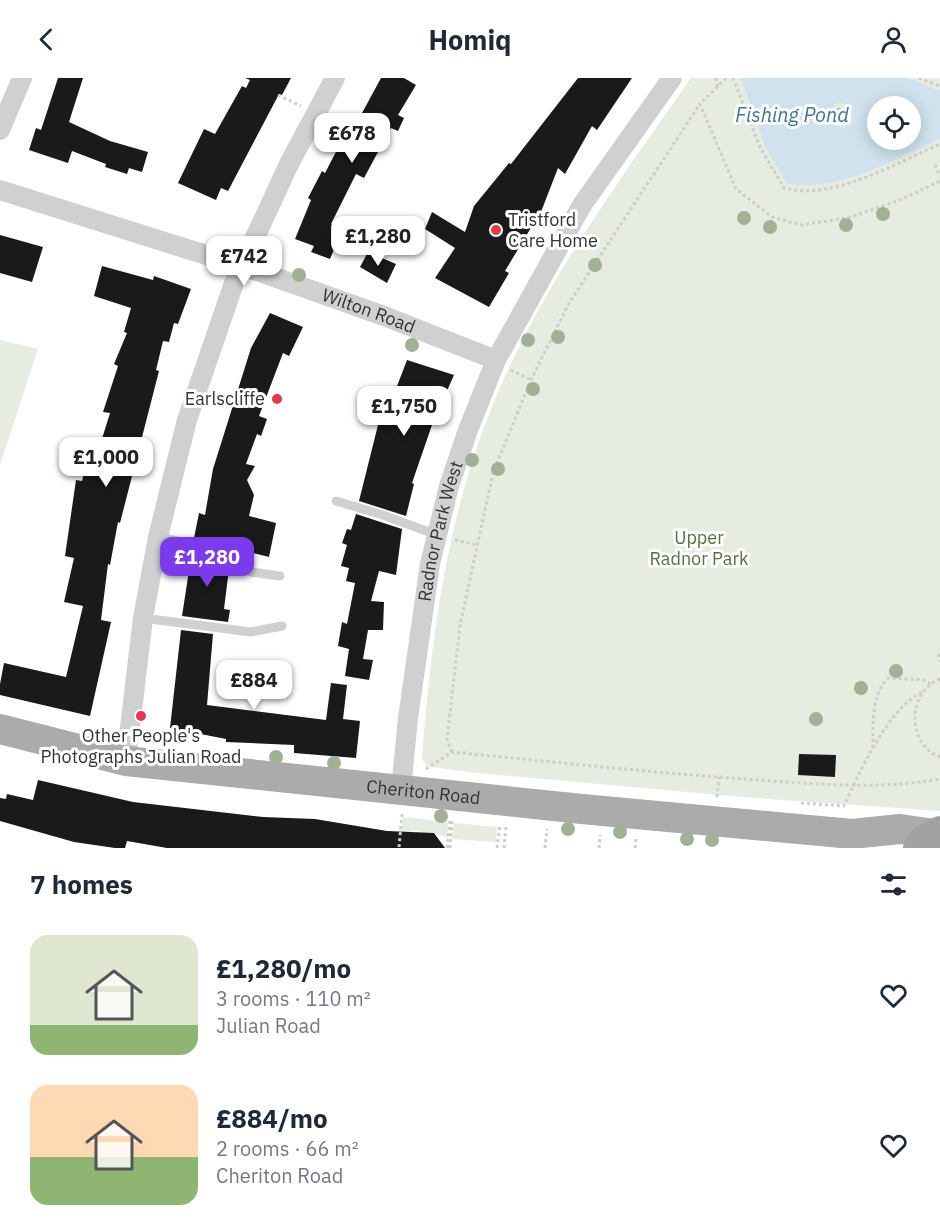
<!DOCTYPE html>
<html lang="en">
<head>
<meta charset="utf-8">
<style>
	body { margin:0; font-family:"IBM Plex Sans",sans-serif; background:#f6f6f7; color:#1f2937; height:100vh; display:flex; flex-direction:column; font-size:22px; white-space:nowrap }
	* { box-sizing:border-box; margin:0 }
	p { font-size:20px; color:#747a83 }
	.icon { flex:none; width:33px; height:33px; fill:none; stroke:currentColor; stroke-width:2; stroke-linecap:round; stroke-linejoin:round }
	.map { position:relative; height:770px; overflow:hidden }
	.sheet { display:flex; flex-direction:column; background:#fff; flex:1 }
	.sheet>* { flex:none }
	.controls { position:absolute; left:867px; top:18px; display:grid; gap:12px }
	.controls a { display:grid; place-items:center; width:54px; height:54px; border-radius:50%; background:#fff; box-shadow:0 3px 15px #0003; font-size:30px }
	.price { position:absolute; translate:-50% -51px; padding:0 14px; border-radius:12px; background:#fff; color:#222; font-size:20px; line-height:39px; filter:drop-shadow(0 2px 3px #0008) }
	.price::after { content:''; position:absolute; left:50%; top:36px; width:18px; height:14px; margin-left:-9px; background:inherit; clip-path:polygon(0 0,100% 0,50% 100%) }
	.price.on { background:#7c3aed; color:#fff }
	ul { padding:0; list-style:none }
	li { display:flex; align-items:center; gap:18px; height:150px; padding:0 30px }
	li span { display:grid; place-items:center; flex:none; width:168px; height:120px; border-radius:18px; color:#555 }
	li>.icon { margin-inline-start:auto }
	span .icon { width:72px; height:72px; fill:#fffc; stroke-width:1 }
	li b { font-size:26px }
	h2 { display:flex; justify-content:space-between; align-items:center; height:72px; padding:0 30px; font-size:26px }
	header { display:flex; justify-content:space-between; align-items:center; height:78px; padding:0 30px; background:#fff; font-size:27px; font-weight:800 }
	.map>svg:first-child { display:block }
	.green { fill:#e6ecdf; fill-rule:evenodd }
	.water { fill:#cfe2ee; fill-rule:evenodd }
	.building { fill:#1a1a1a }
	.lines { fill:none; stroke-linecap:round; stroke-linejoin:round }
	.path { stroke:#cdcdcd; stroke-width:3; stroke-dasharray:3 3; stroke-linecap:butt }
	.service { stroke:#d0d0d0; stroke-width:9 }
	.minor { stroke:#d0d0d0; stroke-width:20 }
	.primary { stroke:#ababab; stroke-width:30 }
	.trunk { stroke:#a2a2a2; stroke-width:32 }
	.tree { fill:#a2b095 }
	.poi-dot { fill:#e63946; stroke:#fff; stroke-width:2 }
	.labels { text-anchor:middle; stroke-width:6; stroke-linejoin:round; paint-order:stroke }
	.poi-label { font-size:18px; fill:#333; stroke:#fff; text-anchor:start }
	.street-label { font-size:18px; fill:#333; stroke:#fff }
	.park-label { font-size:18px; fill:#56703f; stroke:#fff }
	.water-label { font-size:20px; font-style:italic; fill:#3f7597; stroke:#fff }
</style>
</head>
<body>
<header><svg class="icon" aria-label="back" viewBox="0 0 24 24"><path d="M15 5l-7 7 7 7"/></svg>Homiq<svg class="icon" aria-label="person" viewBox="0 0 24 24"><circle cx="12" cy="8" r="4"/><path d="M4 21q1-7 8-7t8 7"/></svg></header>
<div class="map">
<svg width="940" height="770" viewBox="0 0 940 770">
	<rect width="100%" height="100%" fill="#fff"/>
	<path class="green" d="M691,0H940V733L742,719L467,694L427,688L422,681C430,574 444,462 480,360C527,228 611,114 691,0ZM878,28H910V62H878Z
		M0,262L38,271L0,387Z
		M403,739L448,744L447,759L429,754L426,757L419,753L401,754Z
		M454,745L497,749L496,764L452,761Z"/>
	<path class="water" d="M741,0H908L940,13V61C892,83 842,113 787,106L765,68ZM843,25L850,29L853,41L847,48L839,49L830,43L828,36L835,26ZM878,28H910V62H878Z"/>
	<path class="building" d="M58,0H83L69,44L110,63L148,74L142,94L129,90L127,96L105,89L106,86L72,73L68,85L29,72L36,50L41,52Z
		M245,0H291L282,17L279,16L228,113L221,110L216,122L178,105L204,51L215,56L242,8L246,10L250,2Z
		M381,0H404L416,7L398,37L404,40L398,53L391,50L364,100L356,96L331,146L343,150L330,181L311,174L314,168L295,161L311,122L308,120L322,93L325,95L338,70L342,72Z
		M578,0H632L597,52L592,48L565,96L558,90L539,139L538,138L505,193L509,195L489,229L435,200L455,170L425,151L432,134L465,154L474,128L509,85L511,86Z
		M0,157L43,169L32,204L0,195Z
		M368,174L396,186L387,205L360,189Z
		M102,188L153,202L154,198L191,211L178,246L174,245L169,264L163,263L156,292L159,293L120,445L118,444L110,487L108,486L101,542L111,544L90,638L0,617V606L4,585L66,599L83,528L64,524L74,480L65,478L76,402L82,403L92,362L101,364L110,335L103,334L118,288L114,286L127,255L124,254L131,230L94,218Z
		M270,235L303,249L289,278L283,275L259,338L267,341L261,358L257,356L246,386L255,388L247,402L254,417L249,438L276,445L269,479L194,460L199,435L205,437L213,391L251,270Z
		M407,282L454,297L432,347L412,405L414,406L406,438L359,423L381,335L386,337Z
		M356,436L402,451L396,497L379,493L371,523L384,524L383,552H368L363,581L373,582L369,602L345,598L349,571L338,568L342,544L347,546L355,505L346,503L349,490L341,488L347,467L342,465L347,451L351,452Z
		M192,473L230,483L224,531L230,532L228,544L182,538Z
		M181,552L213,556L207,627L326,642L331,605L347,607L343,641L360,643L356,680L294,675V667L226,664V661L170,650Z
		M799,676L836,677L835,699L798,697Z
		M38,702L133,724L263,739L315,741L387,753L434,755L445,770H167L127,763L125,770H115L74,764L0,743V720L6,721L7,716L33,722Z"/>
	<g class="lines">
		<path class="path" d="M716,0L718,10
			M726,0L700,26L736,111L772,139L802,147L851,139L900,122L940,103
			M733,0L760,69L784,110C833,123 896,85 940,66
			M919,0L940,8
			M278,17L301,28
			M935,87L940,98
			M511,292L531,302
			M455,462L477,467
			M938,576L940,583
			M940,601C907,614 906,666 940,679
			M873,670C873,646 871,618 888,600L924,602L931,606
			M452,674L447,661L460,547L493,395L531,302L569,225L700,26
			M426,691L452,674C554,684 656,695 758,702C819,706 879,712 940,701
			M717,719L719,699
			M801,725L844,728C860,693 887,632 922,614
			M399,769L402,736
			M447,770L450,742
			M450,770L452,742
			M497,770L500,746
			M504,770L506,748
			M545,770L547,751
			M599,770L600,757
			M635,770L636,760"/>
		<path class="service" d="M336,423L383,437L437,457
			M158,459L230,474L251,494L280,498
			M143,540L251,554L282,548"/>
		<g class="minor">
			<path d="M0,52L22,0"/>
			<path id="s1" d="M0,112L257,193L384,238L496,282"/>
			<path d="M126,683L143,540L158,459L187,342L234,205L289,86L335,0"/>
			<path id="s2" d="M401,712L408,640L430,486L449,408L468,352L496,282L582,127L672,0"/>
		</g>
		<path class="primary" id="s3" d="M0,651L126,683L582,731L852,756L900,751L935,756"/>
		<path class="trunk" d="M919,770L925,762L940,754"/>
	</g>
	<g class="tree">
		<circle cx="840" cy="37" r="7"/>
		<circle cx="883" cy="136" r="7"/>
		<circle cx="744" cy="140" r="7"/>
		<circle cx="846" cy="147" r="7"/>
		<circle cx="770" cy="149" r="7"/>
		<circle cx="595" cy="187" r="7"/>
		<circle cx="299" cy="197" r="7"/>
		<circle cx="558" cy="259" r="7"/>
		<circle cx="528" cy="262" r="7"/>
		<circle cx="412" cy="267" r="7"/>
		<circle cx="533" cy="311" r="7"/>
		<circle cx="472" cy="382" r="7"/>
		<circle cx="498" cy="391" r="7"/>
		<circle cx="896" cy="593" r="7"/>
		<circle cx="861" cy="610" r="7"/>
		<circle cx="816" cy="641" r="7"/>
		<circle cx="276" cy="679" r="7"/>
		<circle cx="334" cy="685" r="7"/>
		<circle cx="441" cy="738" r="7"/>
		<circle cx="568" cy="751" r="7"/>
		<circle cx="620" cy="754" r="7"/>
		<circle cx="687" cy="761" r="7"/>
		<circle cx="712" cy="762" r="7"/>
	</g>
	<g class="poi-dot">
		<circle cx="496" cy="152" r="6"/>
		<circle cx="277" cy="321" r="6"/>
		<circle cx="141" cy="638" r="6"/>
	</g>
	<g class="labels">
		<g class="poi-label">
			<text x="508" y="148">Tristford<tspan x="508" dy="21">Care Home</tspan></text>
			<text x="265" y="327" text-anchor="end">Earlscliffe</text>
			<text x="141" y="664" text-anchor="middle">Other People's<tspan x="141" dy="21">Photographs Julian Road</tspan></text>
		</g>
		<g class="street-label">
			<text dy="6" stroke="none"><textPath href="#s1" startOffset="388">Wilton Road</textPath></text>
			<text dy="6" stroke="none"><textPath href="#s2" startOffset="262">Radnor Park West</textPath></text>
			<text dy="6" stroke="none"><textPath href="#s3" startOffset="429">Cheriton Road</textPath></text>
		</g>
		<g class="park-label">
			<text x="699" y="466">Upper<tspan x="699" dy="21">Radnor Park</tspan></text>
		</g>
		<g class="water-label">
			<text x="792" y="44">Fishing Pond</text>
		</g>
	</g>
</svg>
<div class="controls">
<a><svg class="icon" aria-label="locate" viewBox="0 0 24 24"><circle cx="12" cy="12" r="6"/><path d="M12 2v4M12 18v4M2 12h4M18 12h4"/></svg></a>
</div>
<b class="price" style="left:352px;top:86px">£678</b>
<b class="price" style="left:378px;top:189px">£1,280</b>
<b class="price" style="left:244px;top:209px">£742</b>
<b class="price" style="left:404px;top:359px">£1,750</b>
<b class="price" style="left:106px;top:410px">£1,000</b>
<b class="price on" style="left:207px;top:510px">£1,280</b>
<b class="price" style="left:254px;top:633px">£884</b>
</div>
<section class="sheet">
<h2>7 homes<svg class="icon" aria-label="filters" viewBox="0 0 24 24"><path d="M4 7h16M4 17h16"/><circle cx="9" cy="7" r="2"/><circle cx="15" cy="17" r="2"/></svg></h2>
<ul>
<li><span style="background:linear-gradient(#dfe7d0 75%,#8fb573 0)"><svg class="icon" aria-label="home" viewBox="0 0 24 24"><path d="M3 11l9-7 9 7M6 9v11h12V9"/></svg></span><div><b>£1,280/mo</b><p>3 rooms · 110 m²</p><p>Julian Road</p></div><svg class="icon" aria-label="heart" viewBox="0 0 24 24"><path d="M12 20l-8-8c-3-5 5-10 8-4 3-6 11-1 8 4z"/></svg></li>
<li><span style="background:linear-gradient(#ffd9b3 60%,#8fb573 0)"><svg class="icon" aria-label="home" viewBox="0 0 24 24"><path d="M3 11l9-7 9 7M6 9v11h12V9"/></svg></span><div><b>£884/mo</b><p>2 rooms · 66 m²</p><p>Cheriton Road</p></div><svg class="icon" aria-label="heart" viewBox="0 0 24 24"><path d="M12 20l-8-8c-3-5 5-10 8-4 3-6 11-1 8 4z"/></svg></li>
</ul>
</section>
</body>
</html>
